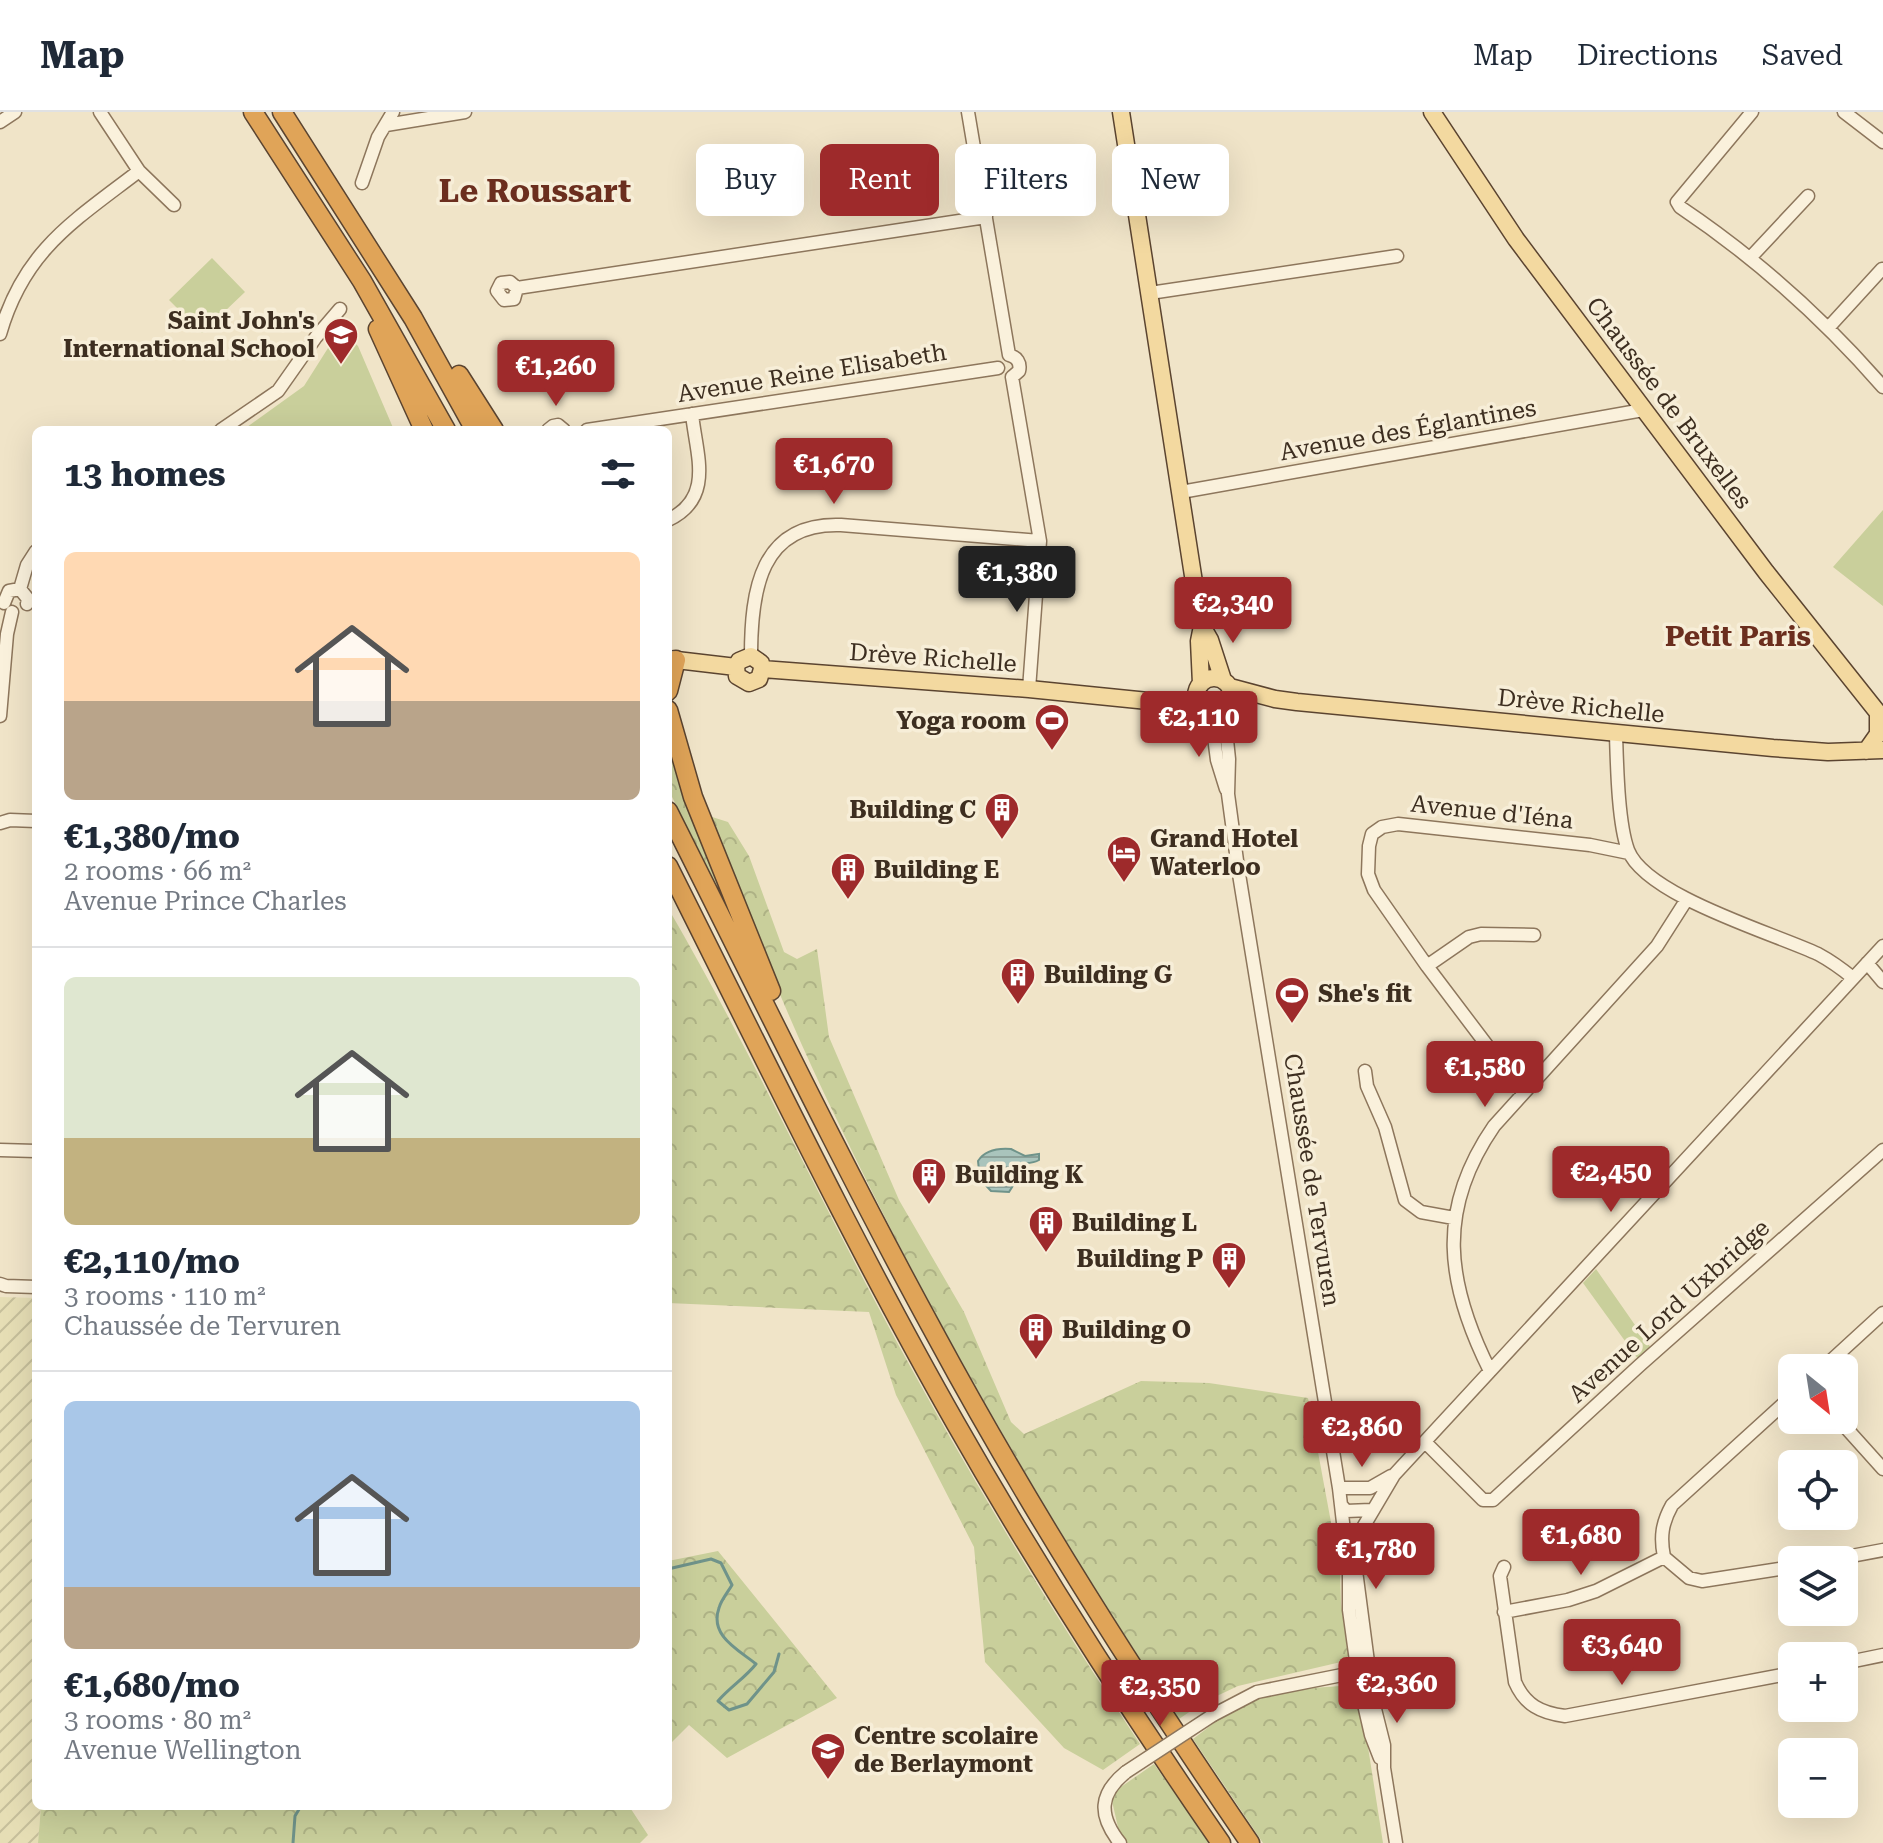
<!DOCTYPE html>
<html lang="en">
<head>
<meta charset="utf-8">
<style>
	body { margin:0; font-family:"Roboto Serif",serif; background:#f6f6f7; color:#1f2937; height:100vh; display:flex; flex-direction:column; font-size:30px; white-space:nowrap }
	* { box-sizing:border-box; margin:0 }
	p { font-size:26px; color:#747a83 }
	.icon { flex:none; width:44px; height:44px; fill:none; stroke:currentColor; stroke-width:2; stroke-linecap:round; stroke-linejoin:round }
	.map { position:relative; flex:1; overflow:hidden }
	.panel { position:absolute; left:32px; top:314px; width:640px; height:1384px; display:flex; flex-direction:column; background:#fff; border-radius:12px; box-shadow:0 8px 32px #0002 }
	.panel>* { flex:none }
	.banner { position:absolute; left:696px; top:32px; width:760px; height:72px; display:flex; gap:16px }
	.needle { width:52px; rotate:150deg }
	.buttons { position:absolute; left:1778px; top:1242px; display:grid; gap:16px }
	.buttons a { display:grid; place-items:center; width:80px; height:80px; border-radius:12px; background:#fff; box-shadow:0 8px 32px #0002; font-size:40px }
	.price { position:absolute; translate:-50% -68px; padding:0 18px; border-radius:8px; background:#9e2a2b; color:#fff; font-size:26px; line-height:52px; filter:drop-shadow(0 2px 4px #0008) }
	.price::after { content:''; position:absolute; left:50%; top:48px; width:24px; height:18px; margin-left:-12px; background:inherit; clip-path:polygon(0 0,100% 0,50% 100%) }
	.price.on { background:#222; color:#fff }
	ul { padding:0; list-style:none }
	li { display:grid; align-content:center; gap:16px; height:424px; padding:0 32px }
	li+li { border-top:2px solid #e0e1e3 }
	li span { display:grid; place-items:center; height:248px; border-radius:12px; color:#555 }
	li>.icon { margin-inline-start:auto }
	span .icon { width:144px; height:144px; fill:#fffc; stroke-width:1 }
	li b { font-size:34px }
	h2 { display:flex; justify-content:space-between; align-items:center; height:96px; padding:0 32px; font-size:34px }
	.tag { padding:0 28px; border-radius:12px; background:#fff; box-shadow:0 8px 32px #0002; font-size:28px; line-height:72px }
	.tag.on { background:#9e2a2b; color:#fff }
	header { display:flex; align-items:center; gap:48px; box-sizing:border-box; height:112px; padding:0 40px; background:#fff; border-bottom:2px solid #e0e1e3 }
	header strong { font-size:38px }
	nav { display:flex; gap:44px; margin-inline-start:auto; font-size:28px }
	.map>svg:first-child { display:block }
	.farmland { fill:url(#farmland-furrows) }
	.grass { fill:#c9cf9b }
	.forest { fill:url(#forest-crowns) }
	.water { fill:url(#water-rules); stroke:#6f938a; stroke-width:2 }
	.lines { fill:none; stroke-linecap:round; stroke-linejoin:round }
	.stream { stroke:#6f938a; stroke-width:3 }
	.minor-casing { stroke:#8d765c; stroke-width:15 }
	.major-casing { stroke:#5b4430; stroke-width:19 }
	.highway-casing { stroke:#5b4430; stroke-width:21 }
	.minor { stroke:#faf1dc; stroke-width:12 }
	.major { stroke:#f3d9a0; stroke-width:16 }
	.highway { stroke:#e0a458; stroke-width:18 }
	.minor-bridge-casing { stroke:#8d765c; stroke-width:15; stroke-linecap:butt }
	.minor-bridge { stroke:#faf1dc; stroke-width:12 }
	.labels { text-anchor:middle; stroke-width:7; stroke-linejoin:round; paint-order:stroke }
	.poi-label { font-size:24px; font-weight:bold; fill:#3d2e20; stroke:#f7eed8; text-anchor:start }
	.street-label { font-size:24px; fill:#3d2e20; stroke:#f7eed8 }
	.quarter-label { font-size:28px; font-weight:bold; fill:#6b2e1e; stroke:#f7eed8 }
	.district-label { font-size:32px; font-weight:bold; fill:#6b2e1e; stroke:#f7eed8 }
</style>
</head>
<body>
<header>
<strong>Map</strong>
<nav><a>Map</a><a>Directions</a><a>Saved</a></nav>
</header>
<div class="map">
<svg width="1883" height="1731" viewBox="0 0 1883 1731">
	<defs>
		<pattern id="farmland-furrows" width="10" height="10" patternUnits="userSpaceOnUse" patternTransform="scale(2)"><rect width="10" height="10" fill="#e6deb5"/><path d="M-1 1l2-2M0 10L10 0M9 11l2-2" fill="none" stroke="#c6bf9b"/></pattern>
		<pattern id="forest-crowns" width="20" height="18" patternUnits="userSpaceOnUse" patternTransform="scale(2)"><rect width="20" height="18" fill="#c9cf9b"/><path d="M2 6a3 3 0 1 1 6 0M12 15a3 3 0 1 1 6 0" fill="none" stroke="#aeb285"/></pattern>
		<pattern id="water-rules" width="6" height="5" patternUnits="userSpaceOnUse" patternTransform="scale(2)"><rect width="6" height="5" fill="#a9c4bc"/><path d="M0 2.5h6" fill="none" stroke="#8ba098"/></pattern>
	</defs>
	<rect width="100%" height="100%" fill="#f0e4c8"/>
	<path class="farmland" d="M0,1185L36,1186V1694H41L38,1731H0Z"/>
	<path class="grass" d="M212,146L245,180L202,221L169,188Z
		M335,225H349L358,234L394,318H248L247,315L304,274Z
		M1883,398V494L1833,455Z
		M1596,1157L1651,1236L1638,1247L1583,1171Z"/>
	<path class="forest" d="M668,618L739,817L668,677Z
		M709,704L728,710L749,744L784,840L797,847L817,837L829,925L899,1088L964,1200L1011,1310L1024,1322L1141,1269L1209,1271L1308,1286L1340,1459L1341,1491L1348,1544L1341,1550L1238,1574L1204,1590L1179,1607C1052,1414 935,1214 836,1006C788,908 748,806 709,704Z
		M668,796C751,939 820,1089 899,1234C973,1370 1054,1503 1140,1632L1103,1658L1064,1636L985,1550L974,1435L896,1283L869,1200L668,1191Z
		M718,1439L837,1586L727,1646L689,1613L668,1634V1449Z
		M1339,1574L1354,1576L1361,1590L1383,1731H1263L1193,1627C1208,1616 1223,1603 1239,1593C1267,1577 1308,1577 1339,1574Z
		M1154,1652L1210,1731H1125L1120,1724L1112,1689L1118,1677Z
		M41,1694H629L648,1723L640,1731H38Z"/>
	<path class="water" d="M1011,1037L1025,1044L1039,1042V1048C1030,1054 1020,1048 1010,1055L1014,1072L1009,1080L991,1079L980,1067L978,1049C985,1038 998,1036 1011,1037Z"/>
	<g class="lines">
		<path class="stream" d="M668,1457L711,1447L721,1451L732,1473C728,1480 721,1488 719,1496C709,1524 739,1538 756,1552C745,1566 730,1575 718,1589L729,1598L747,1592L774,1560L779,1542
			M293,1731L295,1704L301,1694"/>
		<defs>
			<path id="minor" d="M100,0L139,59L174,93
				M968,0L1009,243
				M1752,0L1677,90L1680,95C1756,146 1823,206 1883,275
				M1844,0L1883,30
				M0,10L15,0
				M386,13L465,0
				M362,71L378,25L393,0
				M1750,146L1808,84
				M517,176L514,187L504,188L497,179L501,171L510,170L517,176L986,105
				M1150,181L1397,144
				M1829,215L1882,157
				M0,222C24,138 74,109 139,59
				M1009,243C1017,245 1021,251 1019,259L1012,265
				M1012,265L1040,429L1029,577
				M221,318L278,279L316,225L340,197
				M548,318L553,314L558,313L564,318
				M587,318L998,256
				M1181,380L1643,298
				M668,408C715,386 696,342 692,302
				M20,477L27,453L36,439
				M4,491L9,479L20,477L28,487L27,492
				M751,544C751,479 760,410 841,413L1040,429
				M1224,599L1229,647L1228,682L1238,756L1339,1376L1349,1462V1498L1356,1549
				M1211,602L1217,648L1226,677
				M0,604L7,522L12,500
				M1616,623C1617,653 1618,711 1628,738C1646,784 1773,821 1818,842C1831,849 1842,857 1853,866
				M0,711L10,708L36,709
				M1867,851L1883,870
				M1427,854L1469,825L1481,822L1534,823
				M1365,959L1367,974L1385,1015L1405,1088L1421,1100L1454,1106
				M1523,981L1427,854L1374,778L1368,762L1369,734L1372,722L1382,715L1398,712L1590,733L1629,741
				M0,1038L36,1039
				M0,1172L6,1174L36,1175
				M1823,1256L1883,1201
				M1490,1259C1446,1171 1436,1098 1494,1014L1657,834L1687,787
				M1839,1308L1883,1357
				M1425,1330L1483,1388H1493L1640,1253L1883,1038
				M1339,1376H1370L1391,1364
				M1342,1394L1346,1399L1371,1398
				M1352,1434L1394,1363L1883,834
				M1664,1445C1660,1425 1662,1411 1672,1393L1792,1284
				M1664,1445L1689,1466L1702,1469L1792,1455
				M1830,1448L1883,1438
				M1355,1451L1368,1550L1374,1560L1370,1577L1384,1633V1656L1396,1731
				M1504,1455L1500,1464L1515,1570C1525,1593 1541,1601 1565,1604L1792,1561
				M1504,1500L1568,1488L1596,1479L1664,1445
				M1844,1551L1883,1543
				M1360,1575L1371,1623L1380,1646
				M1213,1603L1257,1580L1347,1562
				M1120,1731C1098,1703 1099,1682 1126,1660"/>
			<path id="major" d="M1121,0L1194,470L1202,514L1210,528L1223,568
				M1432,0L1516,127L1766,460L1883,607
				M668,547L736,555
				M736,555L737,564L749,571L759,567L762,557
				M736,555L739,549L751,544L761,551L762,557
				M762,557L1029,577L1148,589L1183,597L1201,596
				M1196 584a18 18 0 1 1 36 0a18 18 0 1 1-36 0Z
				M1201,572L1199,529L1202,514
				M1230,575L1275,587L1297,590L1773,636L1828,640L1883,638
				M1866,639L1878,622V602"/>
			<path id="highway" d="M253,0L362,169L446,318
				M282,0L413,206L475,318
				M378,217L424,318
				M459,263L494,318
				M668,579L676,548
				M668,598L693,685L771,879
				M668,699C756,874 841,1050 935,1222C1030,1398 1137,1566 1250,1731
				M668,754C762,941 853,1131 956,1312C1038,1456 1127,1595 1221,1731"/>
		</defs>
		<use href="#minor" class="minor-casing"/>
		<use href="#major" class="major-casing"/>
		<use href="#highway" class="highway-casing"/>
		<use href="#minor" class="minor"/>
		<use href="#major" class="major"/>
		<use href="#highway" class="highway"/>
		<defs>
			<path id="minor-bridge" d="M1126,1660L1213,1603"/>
		</defs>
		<use href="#minor-bridge" class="minor-bridge-casing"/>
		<use href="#minor-bridge" class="minor-bridge"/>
	</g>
	<defs>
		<symbol id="school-pin" viewBox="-11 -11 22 30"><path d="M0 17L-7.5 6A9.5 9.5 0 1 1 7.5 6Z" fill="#9e2a2b" stroke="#f7eed8"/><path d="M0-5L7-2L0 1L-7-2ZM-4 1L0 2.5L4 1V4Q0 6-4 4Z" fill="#fff"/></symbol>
		<symbol id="stadium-pin" viewBox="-11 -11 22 30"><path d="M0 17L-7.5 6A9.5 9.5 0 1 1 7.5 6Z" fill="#9e2a2b" stroke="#f7eed8"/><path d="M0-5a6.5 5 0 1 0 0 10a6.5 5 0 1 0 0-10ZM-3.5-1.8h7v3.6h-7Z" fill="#fff"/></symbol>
		<symbol id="building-pin" viewBox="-11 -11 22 30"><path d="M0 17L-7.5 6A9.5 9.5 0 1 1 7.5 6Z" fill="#9e2a2b" stroke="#f7eed8"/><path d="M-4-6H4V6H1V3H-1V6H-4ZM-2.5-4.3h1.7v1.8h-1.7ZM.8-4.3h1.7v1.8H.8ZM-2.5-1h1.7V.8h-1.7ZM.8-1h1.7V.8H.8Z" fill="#fff"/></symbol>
		<symbol id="hotel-pin" viewBox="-11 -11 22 30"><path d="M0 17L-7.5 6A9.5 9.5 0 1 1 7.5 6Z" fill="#9e2a2b" stroke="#f7eed8"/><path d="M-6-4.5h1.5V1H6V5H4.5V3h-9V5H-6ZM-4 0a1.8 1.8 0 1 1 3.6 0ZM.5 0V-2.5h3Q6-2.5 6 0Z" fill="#fff"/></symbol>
	</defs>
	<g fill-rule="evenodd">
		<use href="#school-pin" x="321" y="203" width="40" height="54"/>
		<use href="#stadium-pin" x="1032" y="589" width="40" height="54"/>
		<use href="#building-pin" x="982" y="678" width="40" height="54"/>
		<use href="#hotel-pin" x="1104" y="721" width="40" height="54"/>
		<use href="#building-pin" x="828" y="738" width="40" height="54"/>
		<use href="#building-pin" x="998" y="843" width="40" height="54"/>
		<use href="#stadium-pin" x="1272" y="862" width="40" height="54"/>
		<use href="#building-pin" x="909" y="1043" width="40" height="54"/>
		<use href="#building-pin" x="1026" y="1091" width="40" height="54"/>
		<use href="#building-pin" x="1209" y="1127" width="40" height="54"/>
		<use href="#building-pin" x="1016" y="1198" width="40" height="54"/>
		<use href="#school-pin" x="808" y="1618" width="40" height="54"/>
	</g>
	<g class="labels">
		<g class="poi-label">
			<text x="315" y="217" text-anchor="end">Saint John's<tspan x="315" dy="28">International School</tspan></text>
			<text x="1026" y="617" text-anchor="end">Yoga room</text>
			<text x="976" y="706" text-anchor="end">Building C</text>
			<text x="1150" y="735">Grand Hotel<tspan x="1150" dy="28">Waterloo</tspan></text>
			<text x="874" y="766">Building E</text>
			<text x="1044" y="871">Building G</text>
			<text x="1318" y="890">She's fit</text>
			<text x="955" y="1071">Building K</text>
			<text x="1072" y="1119">Building L</text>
			<text x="1203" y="1155" text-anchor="end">Building P</text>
			<text x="1062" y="1226">Building O</text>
			<text x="854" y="1632">Centre scolaire<tspan x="854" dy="28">de Berlaymont</tspan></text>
		</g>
		<g class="street-label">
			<text transform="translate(812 261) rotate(-9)" y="8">Avenue Reine Elisabeth</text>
			<text transform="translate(1669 291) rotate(53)" y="8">Chaussée de Bruxelles</text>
			<text transform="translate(1408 318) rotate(-10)" y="8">Avenue des Églantines</text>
			<text transform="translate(933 546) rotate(4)" y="8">Drève Richelle</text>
			<text transform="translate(1581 594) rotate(6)" y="8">Drève Richelle</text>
			<text transform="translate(1492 700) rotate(6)" y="8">Avenue d'Iéna</text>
			<text transform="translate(1312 1068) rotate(81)" y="8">Chaussée de Tervuren</text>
			<text transform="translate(1669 1199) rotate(-42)" y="8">Avenue Lord Uxbridge</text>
		</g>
		<g class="quarter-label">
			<text x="1738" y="534">Petit Paris</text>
		</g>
		<g class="district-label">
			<text x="535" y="90">Le Roussart</text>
		</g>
	</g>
</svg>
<div class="buttons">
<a><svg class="needle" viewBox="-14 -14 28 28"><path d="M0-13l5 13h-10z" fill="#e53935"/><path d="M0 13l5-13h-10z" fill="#747a83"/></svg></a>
<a><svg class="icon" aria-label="locate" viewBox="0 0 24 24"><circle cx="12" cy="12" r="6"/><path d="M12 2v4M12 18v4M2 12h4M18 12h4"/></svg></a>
<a><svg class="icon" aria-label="layers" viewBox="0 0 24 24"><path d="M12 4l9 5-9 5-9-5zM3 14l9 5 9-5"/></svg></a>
<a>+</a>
<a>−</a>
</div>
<b class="price" style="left:556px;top:296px">€1,260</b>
<b class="price" style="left:834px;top:394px">€1,670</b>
<b class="price on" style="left:1017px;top:502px">€1,380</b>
<b class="price" style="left:1233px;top:533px">€2,340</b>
<b class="price" style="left:1199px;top:647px">€2,110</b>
<b class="price" style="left:1485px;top:997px">€1,580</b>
<b class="price" style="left:1611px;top:1102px">€2,450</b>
<b class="price" style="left:1362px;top:1357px">€2,860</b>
<b class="price" style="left:1581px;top:1465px">€1,680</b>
<b class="price" style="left:1376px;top:1479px">€1,780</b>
<b class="price" style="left:1622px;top:1575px">€3,640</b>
<b class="price" style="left:1397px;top:1613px">€2,360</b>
<b class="price" style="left:1160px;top:1616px">€2,350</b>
<div class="banner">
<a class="tag">Buy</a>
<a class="tag on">Rent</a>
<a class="tag">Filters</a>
<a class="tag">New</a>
</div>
<section class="panel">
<h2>13 homes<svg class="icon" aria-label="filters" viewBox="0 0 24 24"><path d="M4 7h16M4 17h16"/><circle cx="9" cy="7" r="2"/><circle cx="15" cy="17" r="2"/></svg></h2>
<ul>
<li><span style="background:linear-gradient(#ffd9b3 60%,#b9a48a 0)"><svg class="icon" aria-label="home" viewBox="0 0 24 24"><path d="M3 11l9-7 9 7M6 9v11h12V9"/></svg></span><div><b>€1,380/mo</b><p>2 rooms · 66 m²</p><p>Avenue Prince Charles</p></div></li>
<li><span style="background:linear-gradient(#dfe7d0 65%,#c2b280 0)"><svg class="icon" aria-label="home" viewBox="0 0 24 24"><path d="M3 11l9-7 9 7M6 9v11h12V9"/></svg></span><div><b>€2,110/mo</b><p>3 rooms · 110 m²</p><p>Chaussée de Tervuren</p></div></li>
<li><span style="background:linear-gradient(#a9c7e8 75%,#b9a48a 0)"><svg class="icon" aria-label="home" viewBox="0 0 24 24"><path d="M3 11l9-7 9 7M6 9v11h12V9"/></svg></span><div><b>€1,680/mo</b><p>3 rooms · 80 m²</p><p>Avenue Wellington</p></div></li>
</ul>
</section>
</div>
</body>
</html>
